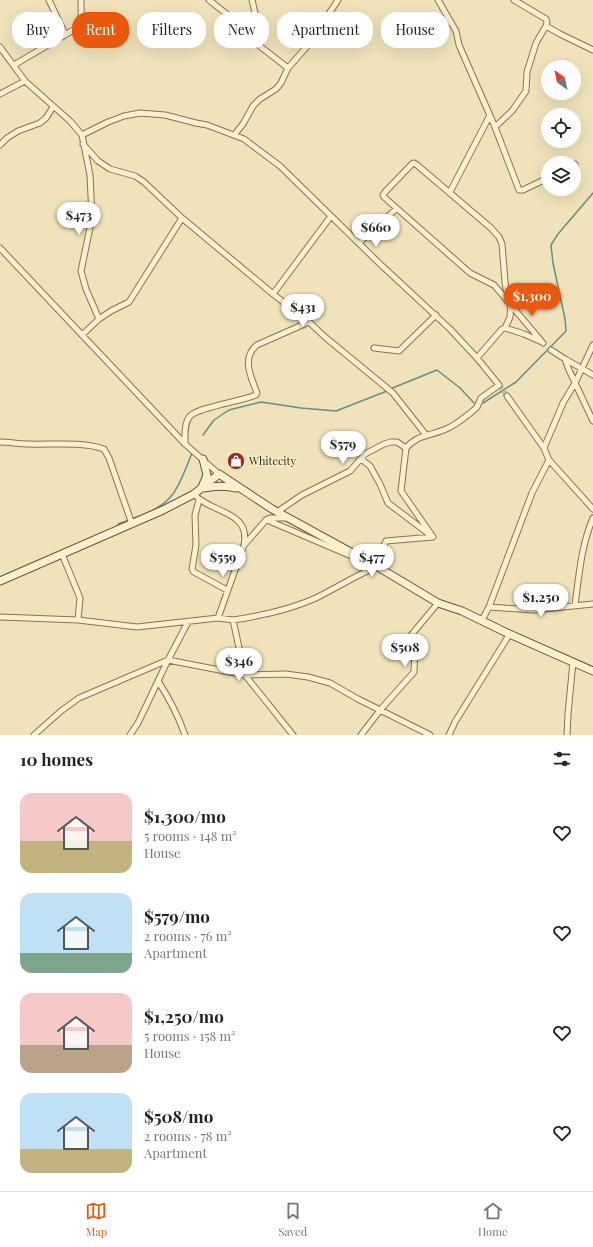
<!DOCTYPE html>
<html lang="en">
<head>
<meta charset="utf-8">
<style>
	body { margin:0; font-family:"Playfair Display",serif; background:#f6f6f6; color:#222; height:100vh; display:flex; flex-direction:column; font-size:15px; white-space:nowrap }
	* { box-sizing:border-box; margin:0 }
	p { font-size:13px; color:#767676 }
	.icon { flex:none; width:22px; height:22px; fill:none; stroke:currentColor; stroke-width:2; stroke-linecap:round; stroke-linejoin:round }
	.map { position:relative; height:735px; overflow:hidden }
	.drawer { display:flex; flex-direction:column; background:#fff; flex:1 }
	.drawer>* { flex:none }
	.banner { position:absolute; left:12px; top:12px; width:569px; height:36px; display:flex; gap:8px }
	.needle { width:26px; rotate:327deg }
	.controls { position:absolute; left:541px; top:60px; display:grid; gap:8px }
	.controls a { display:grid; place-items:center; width:40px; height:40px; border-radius:50%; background:#fff; box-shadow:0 4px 16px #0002; font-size:20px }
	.price { position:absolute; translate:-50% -34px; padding:0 9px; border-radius:14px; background:#fff; color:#222; font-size:13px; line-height:26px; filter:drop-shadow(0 1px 2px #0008) }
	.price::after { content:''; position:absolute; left:50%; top:24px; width:12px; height:9px; margin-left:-6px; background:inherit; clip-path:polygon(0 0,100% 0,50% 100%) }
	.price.selected { background:#ea580c; color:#fff }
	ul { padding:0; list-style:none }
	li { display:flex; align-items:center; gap:12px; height:100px; padding:0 20px }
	li span { display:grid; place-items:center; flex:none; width:112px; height:80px; border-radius:12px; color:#555 }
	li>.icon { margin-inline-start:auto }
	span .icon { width:48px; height:48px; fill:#fffc; stroke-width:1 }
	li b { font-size:17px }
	h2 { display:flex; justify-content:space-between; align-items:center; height:48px; padding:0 20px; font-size:17px }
	.tag { padding:0 14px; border-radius:16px; background:#fff; box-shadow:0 4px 16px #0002; font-size:14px; line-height:36px }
	.tag.selected { background:#ea580c; color:#fff }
	.tabs { display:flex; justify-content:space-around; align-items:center; height:56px; border-top:1px solid #e0e0e0; background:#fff; font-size:11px; color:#767676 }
	.tabs a { display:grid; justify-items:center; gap:2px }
	.tabs .selected { color:#ea580c }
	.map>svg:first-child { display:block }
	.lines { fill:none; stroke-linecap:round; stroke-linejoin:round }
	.stream { stroke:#678e87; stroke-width:1.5 }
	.street-tunnel { stroke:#cbbe9b; stroke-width:5; stroke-dasharray:5 2.5; stroke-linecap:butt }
	.street-casing { stroke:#887354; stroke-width:7 }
	.secondary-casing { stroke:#695438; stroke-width:9 }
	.street { stroke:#fbf0ce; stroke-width:5 }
	.secondary { stroke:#fbf0ce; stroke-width:7 }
	.labels { text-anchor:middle; stroke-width:3; stroke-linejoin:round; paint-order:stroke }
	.poi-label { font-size:11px; fill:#36291a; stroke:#f7edcb; text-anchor:start }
</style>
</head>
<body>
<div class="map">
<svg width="593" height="735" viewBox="0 0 593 735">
	<rect width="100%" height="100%" fill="#f0e3bb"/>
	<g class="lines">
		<path class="stream" d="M390,389L437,370L460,388L474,403
			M483,403L516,382L566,331L565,319L553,263L551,245L558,234L593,193
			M203,435L214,420L229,410L261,402L301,408L336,411L387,391
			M118,524C136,517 160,511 172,495C180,486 187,465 192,453"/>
		<path class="street-tunnel" d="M499,385L507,396"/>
		<defs>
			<path id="street" d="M49,0L65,34
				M209,0L228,15L252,40L288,68
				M252,0L257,21L260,46
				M438,0L456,31L459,45L495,127L519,190H523L548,178
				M546,26L560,34L593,50
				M0,47L25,81L70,121L82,135L90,175L92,218L81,271L86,289L99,319
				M14,65L75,29C83,20 81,11 81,0
				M0,94L25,81
				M495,127L512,111L526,91L527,72L536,43L546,26L547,22L546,19L514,0
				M235,134L243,124L253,106L260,99L276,89L281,83L288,68L310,43L338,0
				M82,135L108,122L124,116L140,113L165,115L196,123L207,125L244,139L280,166L379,263L450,329L477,358L499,385L481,398L477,407L474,410C465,417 456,425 446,429C431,436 418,434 406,448L401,491L433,537L386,541L375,565
				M83,144L98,161L110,169L135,176L144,182L182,218L273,294L309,322L325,337L393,393L426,435
				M0,145L7,138L18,131L40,123L46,118L53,107
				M574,164H575
				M450,192L489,117
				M359,243L396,209
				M0,248L185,444L219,474
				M273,294L331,216
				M508,301L505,282L502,244L499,237L491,228L417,165L414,163L412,164L385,192L383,195L384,197L470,273L494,285L543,343
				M505,328L510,317L511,304
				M82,335L99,319L111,311L129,302L182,218
				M374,348L399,351L436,315
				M551,350L565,359L569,370L593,421
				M477,358L502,329L505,328L524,334L542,342
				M565,359L593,375
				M507,396L544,448L549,460L593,509
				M0,442C9,442 19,444 28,444C53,445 80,441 104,449L109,458L132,524
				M185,444C185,435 184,423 190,416C199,407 242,401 256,395L257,393C251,377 241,358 257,345L309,322
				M544,448L563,403L575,383L593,345
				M361,459L370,466L380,484L388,503L429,534
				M194,494C211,514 251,510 244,545L218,618
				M199,500L195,515L196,545L192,569L194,572L227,590
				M277,512L302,495L350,471L365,454L384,444L391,442H397L406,448
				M267,520L356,558
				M245,544L266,520L270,518H286
				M62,554L80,598L78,620
				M575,605C579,576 581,546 593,518
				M489,607L534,610L593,604
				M0,617L78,620L137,627L218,618L233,620L245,675L286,674L308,677L330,683L358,699L430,735
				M233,620C261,616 289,610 316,598C336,588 355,576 376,567L374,566
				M482,620L489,607L532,493L549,460
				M158,681C169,698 178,715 185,735
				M34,735L61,711L79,698L168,660L245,675L293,735
				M130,735L138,723L168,660L188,622
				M361,735L381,709L414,672C414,667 415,661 414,656C411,646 408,645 412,634L438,603
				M449,735L455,722L509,635
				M567,735L568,714L573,662"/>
			<path id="secondary" d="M202,487L207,475L203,459
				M203,488C214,486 225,485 236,488
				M0,581L163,510L194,494L219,474L272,509L378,567L438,603L462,611L505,632L593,671"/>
		</defs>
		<use href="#street" class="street-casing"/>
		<use href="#secondary" class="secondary-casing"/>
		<use href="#street" class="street"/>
		<use href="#secondary" class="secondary"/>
	</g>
	<defs>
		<symbol id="shop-disc" viewBox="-11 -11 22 22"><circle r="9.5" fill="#9a2721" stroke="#f7edcb"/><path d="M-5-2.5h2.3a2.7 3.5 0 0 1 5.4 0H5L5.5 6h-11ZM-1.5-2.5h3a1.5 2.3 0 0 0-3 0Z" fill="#fff"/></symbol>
	</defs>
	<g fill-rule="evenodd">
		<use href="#shop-disc" x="226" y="451" width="20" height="20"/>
	</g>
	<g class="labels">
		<g class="poi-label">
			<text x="249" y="465">Whitecity</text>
		</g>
	</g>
</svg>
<div class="controls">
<a><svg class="needle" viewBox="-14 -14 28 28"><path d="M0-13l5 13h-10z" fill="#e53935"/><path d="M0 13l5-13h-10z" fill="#767676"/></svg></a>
<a><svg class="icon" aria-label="locate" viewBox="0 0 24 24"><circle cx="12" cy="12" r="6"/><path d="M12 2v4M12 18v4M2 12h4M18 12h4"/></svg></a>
<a><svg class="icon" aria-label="layers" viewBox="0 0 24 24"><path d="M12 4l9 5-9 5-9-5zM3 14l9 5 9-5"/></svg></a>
</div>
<b class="price" style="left:79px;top:236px">$473</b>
<b class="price" style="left:376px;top:248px">$660</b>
<b class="price selected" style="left:532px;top:317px">$1,300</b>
<b class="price" style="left:303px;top:328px">$431</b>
<b class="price" style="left:343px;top:465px">$579</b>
<b class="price" style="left:223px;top:578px">$559</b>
<b class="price" style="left:372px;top:578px">$477</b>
<b class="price" style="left:541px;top:618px">$1,250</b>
<b class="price" style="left:405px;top:668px">$508</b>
<b class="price" style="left:239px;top:682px">$346</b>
<div class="banner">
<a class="tag">Buy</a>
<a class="tag selected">Rent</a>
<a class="tag">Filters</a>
<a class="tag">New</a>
<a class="tag">Apartment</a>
<a class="tag">House</a>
</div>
</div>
<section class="drawer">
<h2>10 homes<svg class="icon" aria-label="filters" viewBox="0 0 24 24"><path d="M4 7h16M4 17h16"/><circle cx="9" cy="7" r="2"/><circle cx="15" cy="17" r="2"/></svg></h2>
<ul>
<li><span style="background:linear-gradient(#f6c9c9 60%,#c2b280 0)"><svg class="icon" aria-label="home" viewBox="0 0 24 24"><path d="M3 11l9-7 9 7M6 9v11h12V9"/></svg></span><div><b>$1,300/mo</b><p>5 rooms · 148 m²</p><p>House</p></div><svg class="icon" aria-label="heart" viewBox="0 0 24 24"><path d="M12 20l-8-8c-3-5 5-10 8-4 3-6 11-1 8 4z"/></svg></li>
<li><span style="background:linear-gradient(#bfe0f5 75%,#7fa58c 0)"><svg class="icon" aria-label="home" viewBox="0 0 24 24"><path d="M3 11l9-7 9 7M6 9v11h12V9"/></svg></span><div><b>$579/mo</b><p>2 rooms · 76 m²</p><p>Apartment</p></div><svg class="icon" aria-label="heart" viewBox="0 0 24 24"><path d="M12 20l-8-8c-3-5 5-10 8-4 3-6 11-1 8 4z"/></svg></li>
<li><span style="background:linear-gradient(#f6c9c9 65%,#b9a48a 0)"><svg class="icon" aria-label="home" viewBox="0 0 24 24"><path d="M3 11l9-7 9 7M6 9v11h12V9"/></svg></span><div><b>$1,250/mo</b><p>5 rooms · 158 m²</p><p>House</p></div><svg class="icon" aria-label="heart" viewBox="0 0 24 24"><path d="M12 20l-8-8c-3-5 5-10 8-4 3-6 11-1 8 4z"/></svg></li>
<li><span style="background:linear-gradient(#bfe0f5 70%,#c2b280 0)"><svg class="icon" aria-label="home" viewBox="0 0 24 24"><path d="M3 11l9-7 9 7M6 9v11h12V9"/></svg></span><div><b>$508/mo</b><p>2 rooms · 78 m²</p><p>Apartment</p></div><svg class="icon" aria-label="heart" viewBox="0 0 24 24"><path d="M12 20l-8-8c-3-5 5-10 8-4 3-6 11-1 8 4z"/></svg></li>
</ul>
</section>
<nav class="tabs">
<a class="selected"><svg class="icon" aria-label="map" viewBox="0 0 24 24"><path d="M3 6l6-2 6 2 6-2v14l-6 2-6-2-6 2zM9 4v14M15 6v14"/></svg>Map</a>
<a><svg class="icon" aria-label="saved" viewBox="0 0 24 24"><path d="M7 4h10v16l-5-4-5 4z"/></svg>Saved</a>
<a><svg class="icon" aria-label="home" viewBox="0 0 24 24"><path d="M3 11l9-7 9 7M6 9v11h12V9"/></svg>Home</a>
</nav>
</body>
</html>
